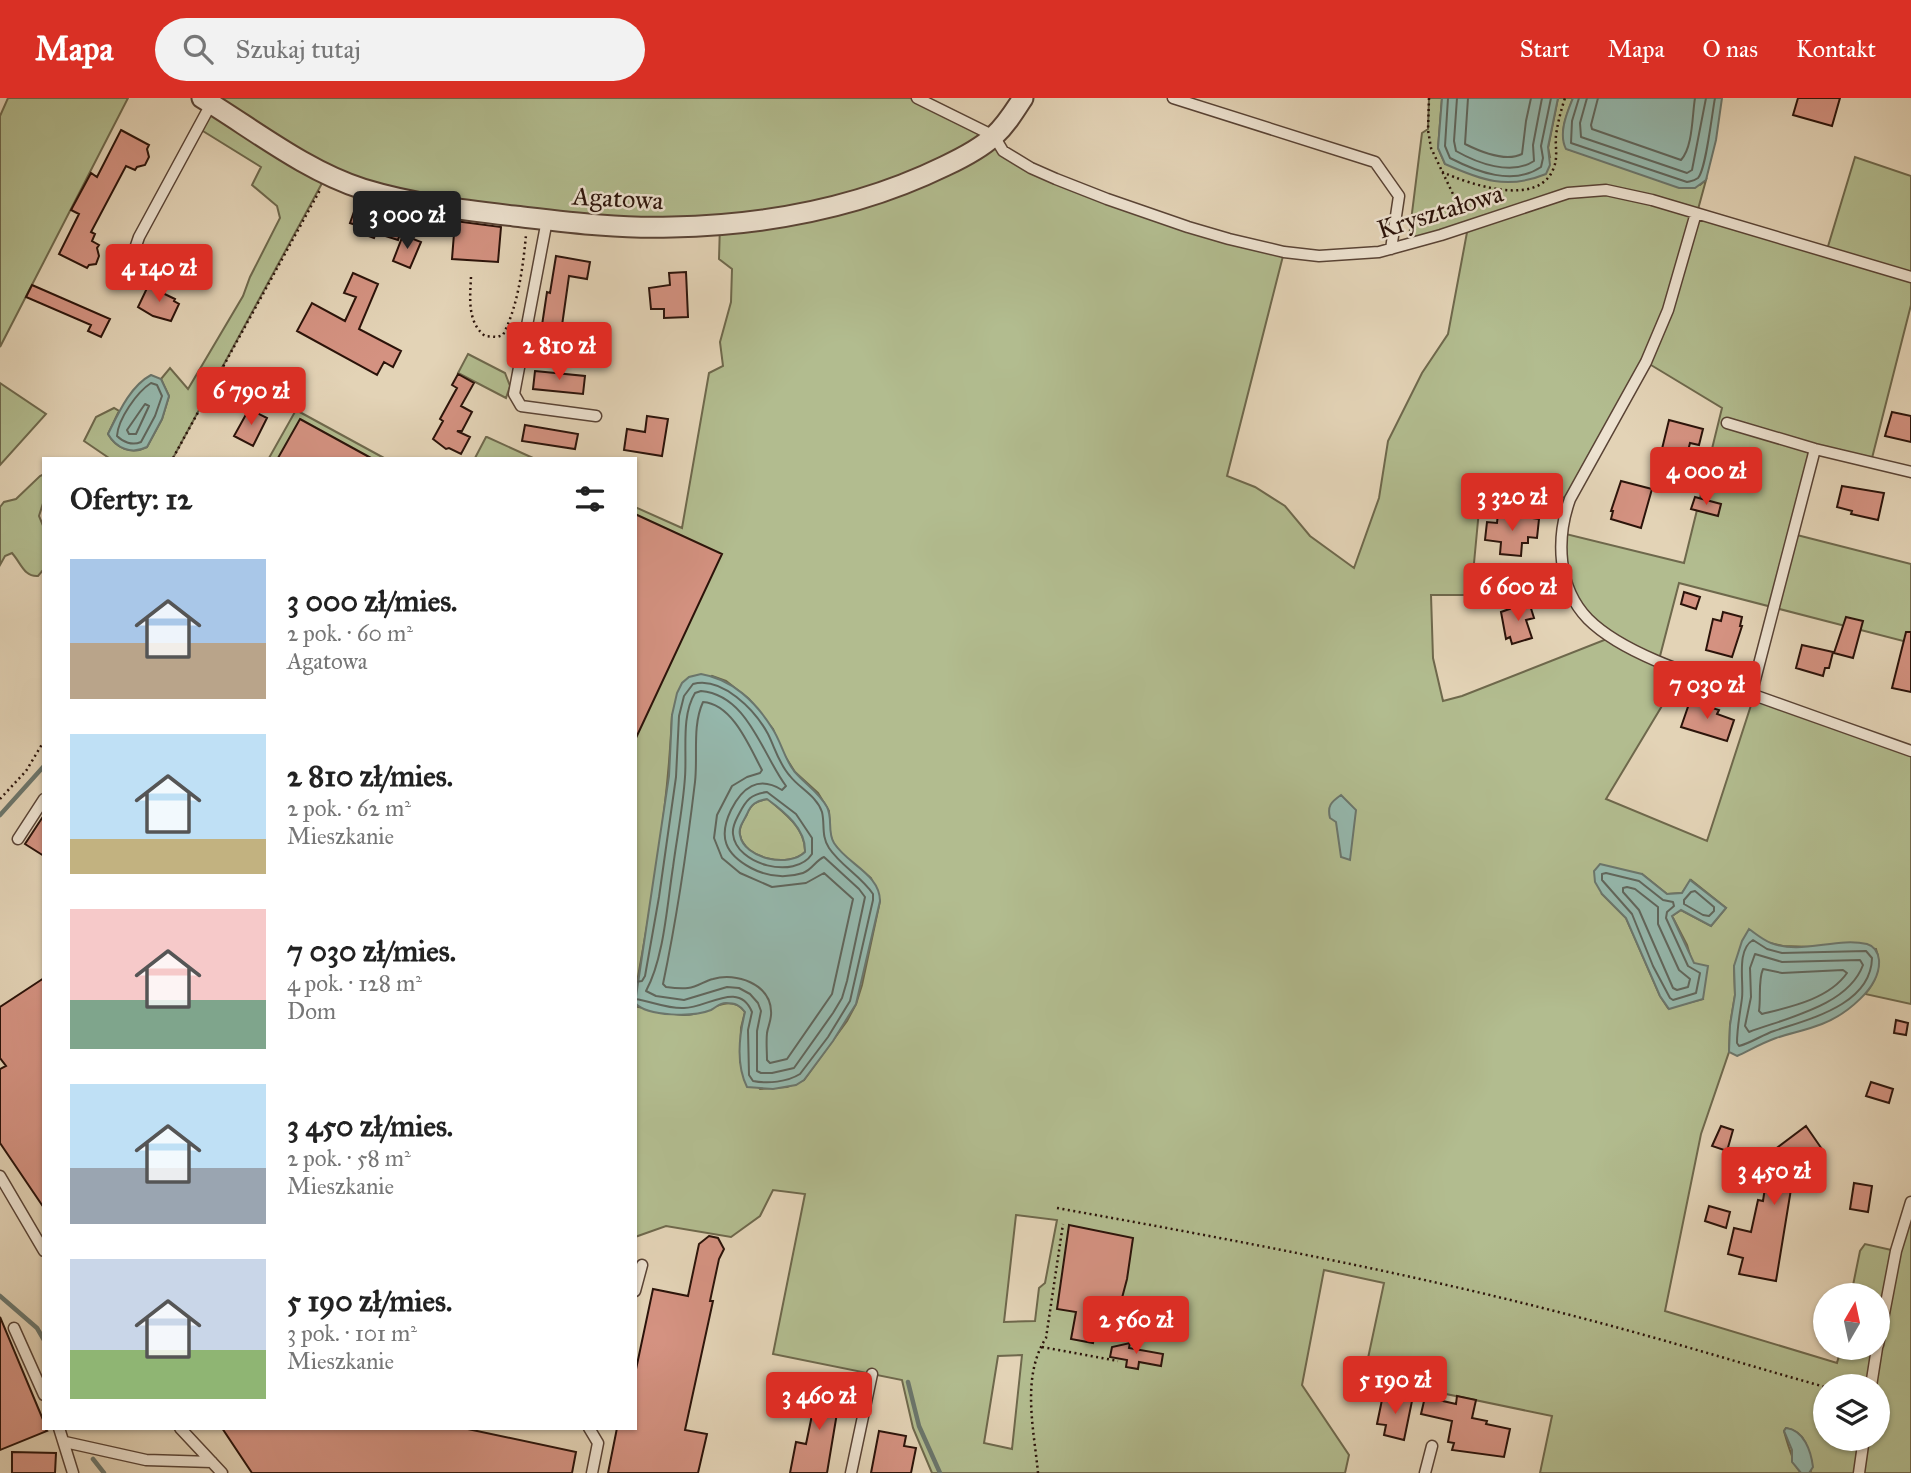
<!DOCTYPE html>
<html lang="pl">
<head>
<meta charset="utf-8">
<style>
	body { margin:0; font-family:"IM FELL Great Primer",serif; background:#f2f2f2; color:#222; height:100vh; display:flex; flex-direction:column; font-size:26px; white-space:nowrap }
	* { box-sizing:border-box; margin:0 }
	p { font-size:23px; color:#767676 }
	.icon { flex:none; width:38px; height:38px; fill:none; stroke:currentColor; stroke-width:2; stroke-linecap:round; stroke-linejoin:round }
	.map { position:relative; flex:1; overflow:hidden }
	.drawer { position:absolute; left:42px; top:359px; width:595px; height:973px; display:flex; flex-direction:column; background:#fff; border-radius:0px; box-shadow:0 2px 5px #0004 }
	.drawer>* { flex:none }
	.needle { width:46px; rotate:9deg }
	.controls { position:absolute; left:1813px; top:1185px; display:grid; gap:14px }
	.controls a { display:grid; place-items:center; width:77px; height:77px; border-radius:50%; background:#fff; box-shadow:0 2px 5px #0004; font-size:35px }
	.price { position:absolute; translate:-50% -60px; padding:0 16px; border-radius:7px; background:#d93025; color:#fff; font-size:23px; line-height:46px; filter:drop-shadow(0 2px 4px #0008) }
	.price::after { content:''; position:absolute; left:50%; top:42px; width:21px; height:16px; margin-left:-10px; background:inherit; clip-path:polygon(0 0,100% 0,50% 100%) }
	.price.on { background:#222; color:#fff }
	ul { padding:0; list-style:none }
	li { display:flex; align-items:center; gap:21px; height:175px; padding:0 28px }
	li span { display:grid; place-items:center; flex:none; width:196px; height:140px; border-radius:0px; color:#555 }
	li>.icon { margin-inline-start:auto }
	span .icon { width:84px; height:84px; fill:#fffc; stroke-width:1 }
	li b { font-size:30px }
	h2 { display:flex; justify-content:space-between; align-items:center; height:84px; padding:0 28px; font-size:30px }
	header { display:flex; align-items:center; gap:42px; box-sizing:border-box; height:98px; padding:0 35px; background:#d93025; color:#fff }
	header strong { font-size:33px }
	nav { display:flex; gap:38px; margin-inline-start:auto; font-size:24px }
	.search { width:490px; height:63px; background:#f2f2f2; display:flex; align-items:center; gap:18px; box-sizing:border-box; padding:0 24px; border-radius:38px; color:#767676; font-size:26px }
	.map>svg:first-child { display:block }
	.green { fill:#b2bc8f; stroke:#6e684c; stroke-width:2; fill-rule:evenodd }
	.water { fill:#95b8ad; stroke:#6b766c; stroke-width:2; fill-rule:evenodd }
	.lines { fill:none; stroke-linecap:round; stroke-linejoin:round }
	.shore { stroke:#60665c; stroke-width:2 }
	.stream { stroke:#6b766c; stroke-width:4.5 }
	.building { fill:#d49281; stroke:#2b130a; stroke-width:2 }
	.lane-casing { stroke:#594335; stroke-width:13 }
	.street-casing { stroke:#594335; stroke-width:23 }
	.path { stroke:#2b130a; stroke-width:2.5; stroke-dasharray:2 3.5; stroke-linecap:butt }
	.lane { stroke:#ede2d0; stroke-width:10 }
	.street { stroke:#ede2d0; stroke-width:19 }
	.labels { text-anchor:middle; stroke-width:5; stroke-linejoin:round; paint-order:stroke }
	.street-label { font-size:26px; fill:#2b130a; stroke:#ede2d0 }
</style>
</head>
<body>
<header>
<strong>Mapa</strong>
<div class="search"><svg class="icon" aria-label="search" viewBox="0 0 24 24"><circle cx="10" cy="10" r="6"/><path d="M15 15l6 6"/></svg>Szukaj tutaj</div>
<nav><a>Start</a><a>Mapa</a><a>O nas</a><a>Kontakt</a></nav>
</header>
<div class="map">
<svg width="1911" height="1375" viewBox="0 0 1911 1375">
	<rect width="100%" height="100%" fill="#e3d3b6"/>
	<filter id="stains"><feTurbulence type="fractalNoise" baseFrequency=".00286" numOctaves="4"/><feColorMatrix values="0 0 0 0 .2 0 0 0 0 .09 0 0 0 0 .02 0 0 0 .5 -.17"/></filter>
	<radialGradient id="worn" r=".72"><stop offset=".6" stop-color="#630" stop-opacity="0"/><stop offset="1" stop-color="#630" stop-opacity=".3"/></radialGradient>
	<path class="green" d="M8,0H128L0,249V18Z
		M202,0H917L994,38L1004,53L1107,101L1284,154L1227,378L1255,389L1285,408L1310,438L1354,470L1379,400L1388,343L1422,275L1448,236L1468,129L1408,147L1422,35L1428,31L1429,0H1442L1438,50L1445,66L1550,59L1548,50L1558,0H1573C1567,16 1558,35 1567,51L1623,69L1700,87L1706,82L1697,115L1826,155L1855,59L1911,78V207L1871,364L1815,351L1793,436L1911,466V545L1679,485L1659,562L1683,573L1606,701L1707,743L1754,598L1911,653V906L1865,896C1876,884 1882,867 1876,851L1783,848L1770,845L1734,868L1735,897L1730,927L1729,954L1701,1036L1665,1213L1837,1265L1841,1250H1878V1197H1851L1860,1153L1865,1146L1896,1153L1911,1104V1375H1809L1811,1373C1809,1355 1808,1334 1786,1330L1784,1333C1787,1344 1794,1367 1801,1375H1540L1552,1318L1364,1279L1384,1185L1324,1172L1302,1287L1349,1357L1345,1375H932L913,1330L902,1282L773,1256L805,1096L773,1092L760,1118L731,1139L666,1128L635,1139V905L638,909C653,911 668,916 683,917C705,919 729,892 745,914L741,930L740,964L760,991L787,989L804,982L847,923L856,906L862,887L880,803L871,780L843,757L833,745L830,736L829,713L818,695L795,674L781,652L773,631L749,601L726,583L712,578L672,617C668,711 652,803 635,895V409L682,430L709,275L723,268L720,244L731,204L732,171L719,161L720,126L442,109L327,76L173,360H109L84,343L96,319L114,310L119,313L108,336C116,350 131,357 147,349L162,321L169,298L161,281L170,270L188,291L243,198L250,179L280,120L277,108L252,87L261,69L198,30L211,6ZM1646,264L1722,310L1684,465L1562,435L1571,496L1598,529L1612,539L1462,598L1443,603L1433,560L1431,497H1471L1479,412L1496,413L1499,384L1570,401ZM1642,776L1667,796L1682,795L1691,782L1726,810L1711,828L1681,812L1672,818L1687,847L1703,901L1668,910L1660,898L1626,820L1602,796ZM1016,1117L1057,1122L1045,1185L1039,1190L1035,1223L1004,1224ZM1022,1257L1012,1351L984,1345L998,1258ZM1825,1288H1878V1340H1825Z
		M468,256L505,275L510,288L506,300L458,275Z
		M0,285L46,316L0,367Z
		M296,312L384,360H269Z
		M486,339H487L533,360H475Z
		M44,376V402L39,418L44,430V471L38,478C24,479 21,465 12,455L5,458L0,467V409L4,404L16,401L40,378Z
		M768,701C785,716 806,730 805,754C789,770 744,761 740,737C738,729 744,722 747,716C751,706 756,703 768,701Z"/>
	<path class="water" d="M1442,0H1558L1548,49L1550,67L1546,76C1507,92 1481,82 1445,66L1438,50Z
		M1573,0H1722L1716,42L1706,82L1695,90H1679L1566,51C1558,35 1567,15 1573,0Z
		M151,277L161,281L169,298L162,321L147,349C131,357 116,350 108,336C118,316 130,288 151,277Z
		M701,576C732,581 756,604 772,630C781,643 784,660 794,673C805,686 819,694 827,709C833,720 827,734 834,745C847,766 880,776 880,803L856,906L833,943L804,982L796,987L773,991L747,989C736,967 739,938 745,914C740,907 735,905 726,905C719,905 717,909 711,912C694,919 648,919 635,905L669,678L672,617L677,595L682,585L689,579ZM767,701C785,714 806,731 805,754C789,770 744,761 740,737C738,729 744,723 747,716C751,706 756,703 767,701Z
		M1341,697L1356,712L1350,762L1341,759L1336,724L1330,720C1327,708 1331,704 1341,697Z
		M1600,766L1642,776L1667,796L1682,795L1690,782L1726,810L1711,828L1681,812L1672,818L1694,865L1708,868L1703,901L1669,911L1660,898L1626,820L1602,796L1595,784L1594,773Z
		M1749,831C1756,836 1763,842 1771,845C1801,857 1836,839 1867,846C1874,848 1878,854 1879,862C1881,890 1845,917 1822,926C1807,932 1791,935 1776,940C1762,945 1750,952 1737,958L1729,954L1730,927L1735,897L1734,868L1742,843Z
		M1786,1330C1804,1332 1811,1353 1813,1369L1809,1375H1801L1792,1364V1352L1784,1333Z"/>
	<g class="lines">
		<path class="shore" d="M1448,0L1445,48L1450,60C1477,74 1513,88 1541,69L1543,60L1541,48L1551,0
			M1457,0L1454,43L1456,53C1477,65 1511,78 1534,63L1533,47L1542,0
			M1468,0L1465,46C1481,54 1506,64 1522,56L1526,23L1531,0
			M1579,0L1572,23L1571,45L1687,84C1691,83 1694,83 1698,80C1706,72 1712,15 1715,0
			M1587,0L1580,25L1581,39L1687,75L1692,72L1706,0
			M1598,0L1591,27L1592,31L1681,62C1693,49 1692,18 1695,0
			M151,285L157,287L162,298L155,318L141,344C132,348 123,344 117,338C118,321 137,294 151,285Z
			M145,306L149,308L136,336H129L127,332Z
			M701,593C748,597 762,656 786,688L782,692C758,677 742,690 731,712C718,739 725,756 751,770C768,779 784,781 803,775C812,772 816,762 824,759L859,791L865,799L847,883L842,900L833,915L794,970L772,975H761L757,973V933L761,913L758,905L750,896L739,890L727,889L684,902L656,898L646,893C664,860 667,807 673,769C677,739 683,709 685,679C687,652 681,618 695,595Z
			M703,604C733,606 750,650 762,672L760,675L747,679L732,688L717,717L714,740L722,760L740,775L772,789L806,785L824,775L853,801L832,896L787,961L770,965L767,962C767,953 766,944 767,935C768,928 772,921 771,913C770,886 736,874 713,881C704,883 698,889 688,890C681,891 673,890 666,889L663,886C677,819 687,751 695,684C698,658 692,628 703,604Z
			M767,694L796,716L812,740V756C795,782 736,767 733,736C732,728 736,722 739,716C746,702 751,696 767,694Z
			M1606,775L1639,783L1663,802L1673,804L1674,808L1667,814L1666,820L1688,868L1700,875L1696,895L1673,902L1670,900L1653,868L1632,816L1602,782V776Z
			M1627,789L1635,791L1658,809V826L1679,872L1690,881L1688,889L1677,892L1673,890L1639,812L1623,794V790Z
			M1695,793L1714,809V813L1709,818L1703,817L1684,806V802L1691,794Z
			M1753,842L1767,851L1782,855L1866,853L1872,860C1871,907 1809,921 1774,933C1762,937 1751,945 1739,948L1737,945C1737,929 1740,916 1742,900C1744,884 1736,852 1753,842Z
			M1755,856L1782,864L1860,862L1863,867C1848,908 1786,920 1749,934L1745,928L1751,899L1750,870Z
			M1763,871L1782,875L1843,872L1847,875C1829,901 1790,909 1762,916L1759,913C1761,900 1758,882 1763,871Z
			M635,884L642,883L645,878L659,799L676,679L679,618L684,598L693,586C722,578 755,612 768,636C775,650 779,666 790,678C799,690 817,698 822,714C825,726 821,738 829,750C841,768 861,778 873,796V802L850,903L828,939L800,976C787,984 768,986 753,983L749,977L748,932L752,914C739,882 707,910 684,910C667,911 651,903 635,901"/>
		<path class="stream" d="M0,717L44,668
			M0,1198L37,1230L44,1242
			M908,1284L919,1328L940,1375
			M93,1361L104,1375"/>
	</g>
	<path class="building" d="M1798,0H1840L1832,28L1793,17Z
		M121,32L149,47L147,51L149,59L145,67L137,69L135,72L126,68L91,134L95,136L92,143L99,147L97,150L99,158L96,166L89,167L87,170L59,156L79,116L71,112L91,75L97,79Z
		M357,105L405,120L398,142L376,135L374,140L357,134L359,128L350,125Z
		M455,123L501,129L498,164L452,161Z
		M403,137L421,144L410,170L393,163Z
		M556,158L590,164L587,181L569,178L559,249L539,247L547,194L550,195Z
		M686,174L688,219L664,220V211H651L649,190L670,187L669,175Z
		M353,175L378,186L359,231L401,253L393,269L384,264L377,277L297,233L312,205L345,223L356,199L344,195Z
		M32,187L110,221L101,239L88,233L91,227L26,199Z
		M148,188L175,201L174,203L179,206L171,223L153,218L138,209Z
		M535,273L585,278L583,296L533,291Z
		M458,276L474,285L461,308L472,314L462,333H457L470,339L461,356L449,350L446,351L433,341L443,323L440,321L457,290L452,287Z
		M249,311L267,320L253,348L234,338Z
		M1892,314L1911,318V344L1885,338Z
		M647,318L668,321L662,358L624,352L627,331L645,334Z
		M300,321L371,360H278Z
		M1669,322L1703,331L1699,347L1690,345L1686,361L1661,355Z
		M525,327L578,336L575,351L522,343Z
		M1621,383L1652,391L1641,430L1611,421L1613,413H1611Z
		M1842,388L1884,395L1878,422L1851,416L1852,413L1837,409Z
		M1695,399L1721,406L1718,418L1691,411Z
		M1498,415L1539,421L1537,440L1528,439V445H1522L1521,458L1500,456L1501,444L1485,442L1487,424L1497,425Z
		M635,416L722,456L635,642Z
		M1684,494L1700,499L1696,511L1681,506Z
		M1529,504L1534,520L1526,522L1532,540L1512,546L1510,539L1506,541L1501,514Z
		M1723,514L1742,519L1740,528H1742L1732,559L1706,552L1713,521L1721,523Z
		M1846,519L1863,523L1853,560L1834,555Z
		M1906,534H1911V594L1892,590Z
		M1802,547L1833,554L1829,570H1825L1823,578L1796,570Z
		M1690,603L1719,612L1717,616L1734,622L1727,643L1681,629Z
		M44,717V758L25,746Z
		M44,880V1110L0,1045V971L6,968L0,960V909Z
		M1896,922L1908,925L1906,937L1894,935Z
		M1871,984L1893,991L1889,1005L1866,998Z
		M1721,1028L1733,1032L1727,1053L1712,1048Z
		M1806,1028L1824,1054L1809,1068L1812,1072L1792,1085L1776,1183L1739,1176L1743,1160L1728,1156L1734,1130L1751,1134L1758,1102L1763,1103L1768,1070L1765,1065L1766,1058Z
		M1854,1085L1872,1088L1868,1114L1850,1111Z
		M1709,1108L1730,1114L1726,1130L1705,1123Z
		M1069,1127L1133,1140L1127,1181L1118,1215L1099,1212L1093,1245L1071,1241L1076,1214L1057,1211Z
		M709,1138L718,1140L724,1151L719,1161L710,1203H713L685,1332L707,1336L698,1375H608L617,1330H635V1276L653,1191L688,1198L699,1146Z
		M0,1219L44,1324V1330L47,1333L0,1352Z
		M1130,1245L1129,1250L1163,1256L1161,1268L1139,1264L1138,1271L1126,1269L1127,1262L1110,1259L1112,1249Z
		M822,1281L842,1285L827,1375H790L796,1344L806,1346L817,1293L819,1294Z
		M1383,1297L1412,1303L1404,1342L1384,1337L1386,1327L1377,1326Z
		M1457,1298L1476,1302L1472,1320L1487,1323L1486,1326L1510,1331L1504,1359L1452,1352L1454,1345L1448,1344L1452,1323L1421,1316L1425,1299L1456,1306Z
		M222,1330H463L576,1354L572,1375H252Z
		M879,1333L906,1338L904,1348L916,1350L911,1375H871Z
		M12,1354L56,1355L55,1375H12Z"/>
	<g class="lines">
		<defs>
			<path id="lane" d="M917,0L994,38L1003,53L1031,70L1056,81L1107,101L1188,129L1229,141L1284,154L1319,158L1379,154L1441,137L1568,95L1606,92L1652,102L1911,179
				M1173,0L1375,64L1399,98L1391,151
				M1696,115L1668,212L1646,264L1570,401C1556,440 1557,489 1588,521C1625,558 1702,580 1751,596C1804,615 1858,634 1911,653
				M547,122L514,296L521,308L596,318
				M130,165L139,139L211,6
				M1727,325L1815,351L1911,374
				M1751,597L1815,351
				M18,741L44,701
				M0,1078L44,1153
				M635,1193L642,1167
				M14,1230L44,1297
				M1878,1247L1896,1153L1911,1104
				M1871,1288L1877,1250
				M59,1330L73,1375
				M180,1330L222,1375
				M589,1330L598,1345L592,1375
				M65,1344L146,1362L212,1364
				M851,1375L872,1276
				M1425,1375L1432,1348
				M1859,1375L1864,1340"/>
			<path id="street" d="M202,0C253,31 306,73 363,91C412,106 463,112 514,118C566,124 620,131 672,129C765,127 861,109 945,68C962,60 980,51 994,38C1006,27 1014,14 1023,0"/>
		</defs>
		<use href="#lane" class="lane-casing"/>
		<use href="#street" class="street-casing"/>
		<path class="path" d="M1429,0L1428,32L1431,50L1462,115
			M1442,74C1469,86 1540,111 1554,69C1558,59 1555,48 1556,37C1558,24 1561,12 1565,0
			M471,179C470,200 467,224 485,238L497,239L503,237C518,208 523,169 526,137
			M173,360L320,92
			M0,701L26,673L44,643
			M1057,1110C1229,1141 1401,1173 1570,1217C1656,1239 1740,1265 1825,1289
			M1042,1249L1118,1263
			M1038,1375C1034,1331 1021,1279 1046,1240L1063,1126"/>
		<use href="#lane" class="lane"/>
		<use href="#street" class="street"/>
	</g>
	<g class="labels">
		<g class="street-label">
			<text transform="translate(618 100) rotate(3)" y="9">Agatowa</text>
			<text transform="translate(1440 113) rotate(-17)" y="9">Kryształowa</text>
		</g>
	</g>
	<rect width="100%" height="100%" filter="url(#stains)"/>
	<rect width="100%" height="100%" fill="url(#worn)"/>
</svg>
<div class="controls">
<a><svg class="needle" viewBox="-14 -14 28 28"><path d="M0-13l5 13h-10z" fill="#e53935"/><path d="M0 13l5-13h-10z" fill="#767676"/></svg></a>
<a><svg class="icon" aria-label="layers" viewBox="0 0 24 24"><path d="M12 4l9 5-9 5-9-5zM3 14l9 5 9-5"/></svg></a>
</div>
<b class="price on" style="left:407px;top:153px">3 000 zł</b>
<b class="price" style="left:159px;top:206px">4 140 zł</b>
<b class="price" style="left:559px;top:284px">2 810 zł</b>
<b class="price" style="left:251px;top:329px">6 790 zł</b>
<b class="price" style="left:1706px;top:409px">4 000 zł</b>
<b class="price" style="left:1512px;top:435px">3 320 zł</b>
<b class="price" style="left:1518px;top:525px">6 600 zł</b>
<b class="price" style="left:1707px;top:623px">7 030 zł</b>
<b class="price" style="left:1774px;top:1109px">3 450 zł</b>
<b class="price" style="left:1136px;top:1258px">2 560 zł</b>
<b class="price" style="left:1395px;top:1318px">5 190 zł</b>
<b class="price" style="left:819px;top:1334px">3 460 zł</b>
<section class="drawer">
<h2>Oferty: 12<svg class="icon" aria-label="filters" viewBox="0 0 24 24"><path d="M4 7h16M4 17h16"/><circle cx="9" cy="7" r="2"/><circle cx="15" cy="17" r="2"/></svg></h2>
<ul>
<li><span style="background:linear-gradient(#a9c7e8 60%,#b9a48a 0)"><svg class="icon" aria-label="home" viewBox="0 0 24 24"><path d="M3 11l9-7 9 7M6 9v11h12V9"/></svg></span><div><b>3 000 zł/mies.</b><p>2 pok. · 60 m²</p><p>Agatowa</p></div></li>
<li><span style="background:linear-gradient(#bfe0f5 75%,#c2b280 0)"><svg class="icon" aria-label="home" viewBox="0 0 24 24"><path d="M3 11l9-7 9 7M6 9v11h12V9"/></svg></span><div><b>2 810 zł/mies.</b><p>2 pok. · 62 m²</p><p>Mieszkanie</p></div></li>
<li><span style="background:linear-gradient(#f6c9c9 65%,#7fa58c 0)"><svg class="icon" aria-label="home" viewBox="0 0 24 24"><path d="M3 11l9-7 9 7M6 9v11h12V9"/></svg></span><div><b>7 030 zł/mies.</b><p>4 pok. · 128 m²</p><p>Dom</p></div></li>
<li><span style="background:linear-gradient(#bfe0f5 60%,#9aa5b1 0)"><svg class="icon" aria-label="home" viewBox="0 0 24 24"><path d="M3 11l9-7 9 7M6 9v11h12V9"/></svg></span><div><b>3 450 zł/mies.</b><p>2 pok. · 58 m²</p><p>Mieszkanie</p></div></li>
<li><span style="background:linear-gradient(#c9d6e8 65%,#8fb573 0)"><svg class="icon" aria-label="home" viewBox="0 0 24 24"><path d="M3 11l9-7 9 7M6 9v11h12V9"/></svg></span><div><b>5 190 zł/mies.</b><p>3 pok. · 101 m²</p><p>Mieszkanie</p></div></li>
</ul>
</section>
</div>
</body>
</html>
